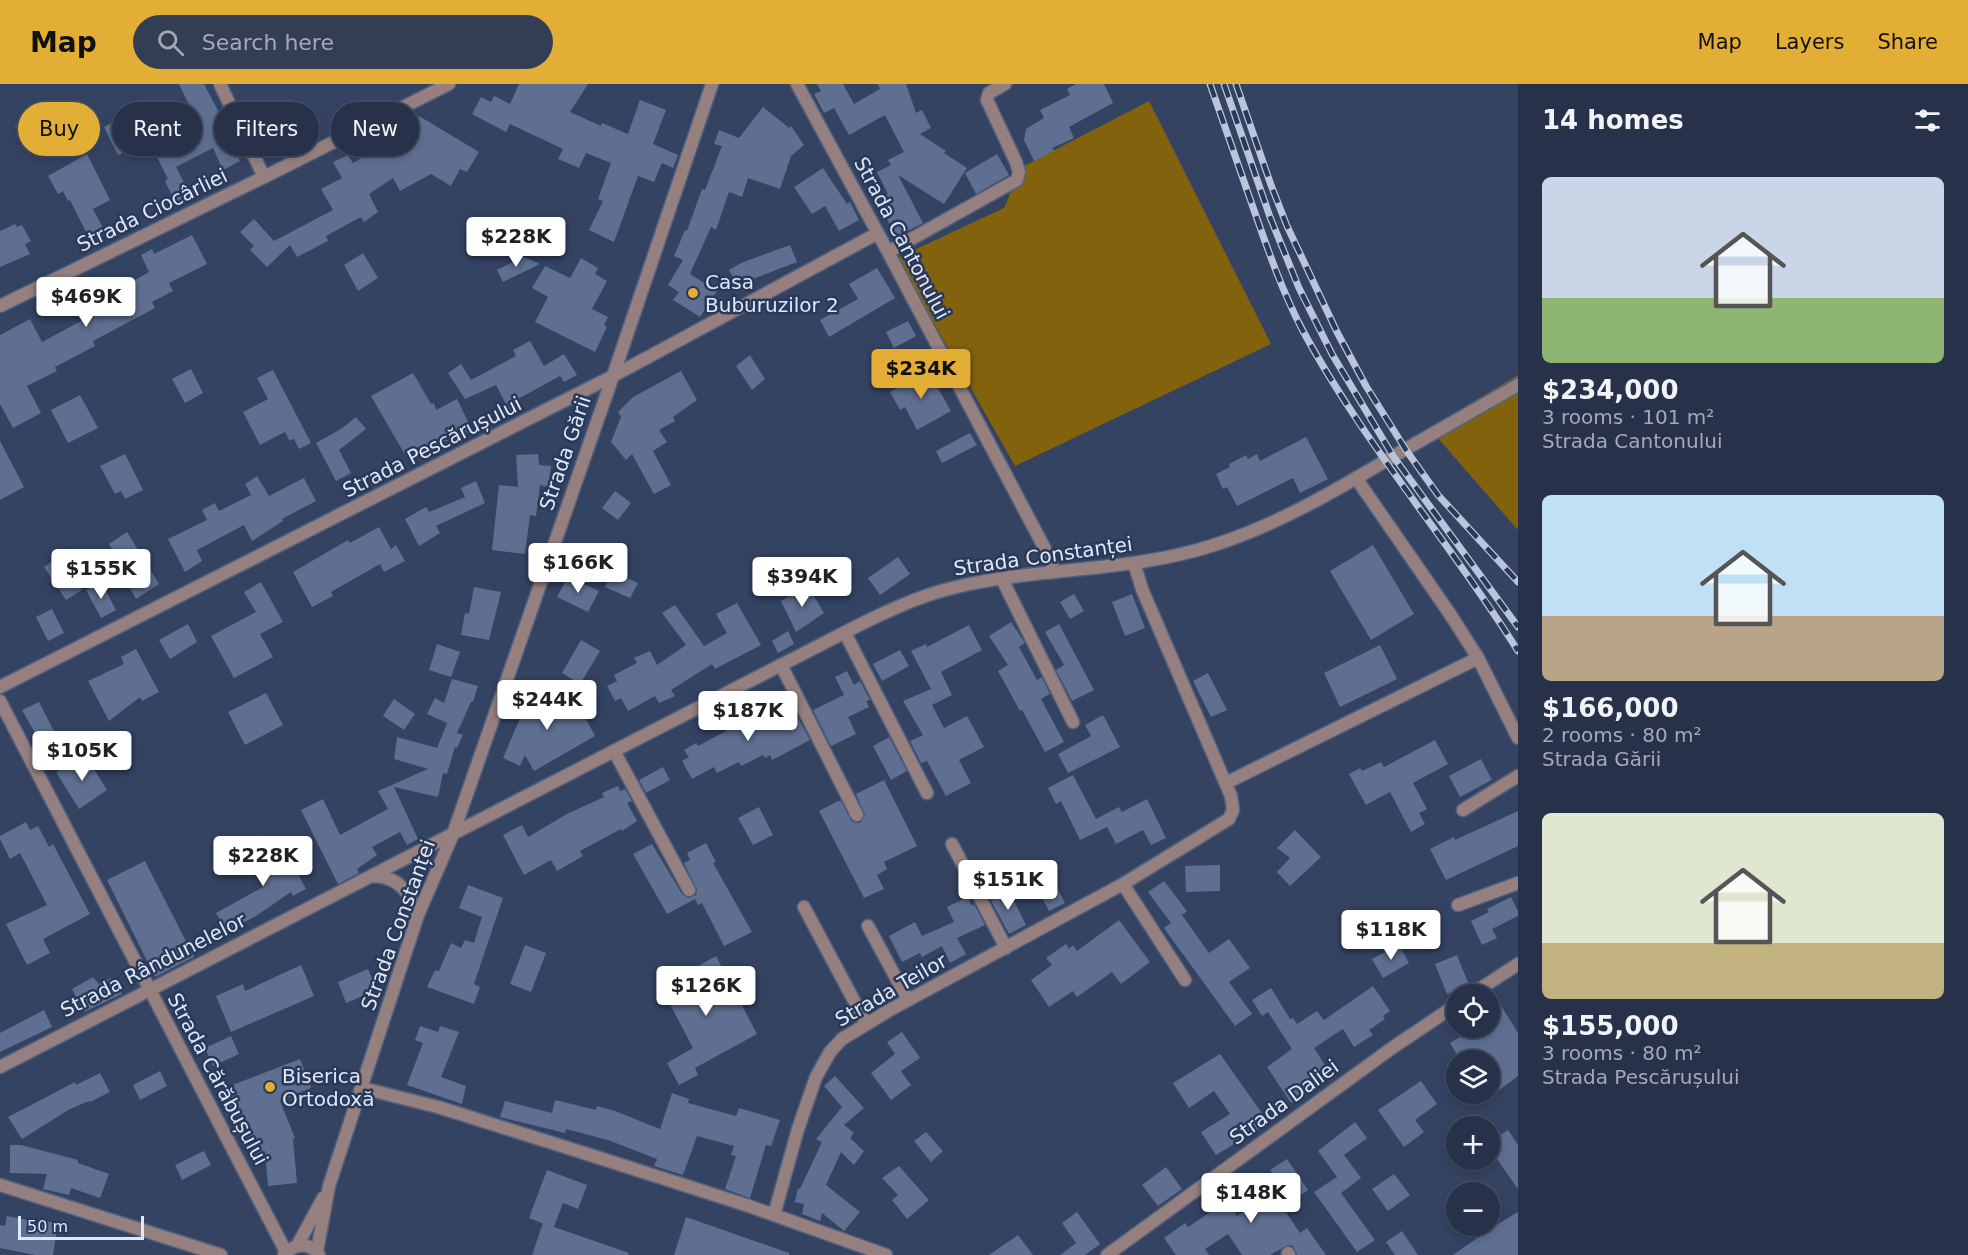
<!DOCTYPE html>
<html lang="en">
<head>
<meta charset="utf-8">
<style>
	body { margin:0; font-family:"DejaVu Sans",sans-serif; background:#333e54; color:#f1f3f6; height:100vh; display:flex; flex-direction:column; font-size:22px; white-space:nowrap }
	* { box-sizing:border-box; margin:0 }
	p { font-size:20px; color:#a4aab5 }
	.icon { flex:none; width:33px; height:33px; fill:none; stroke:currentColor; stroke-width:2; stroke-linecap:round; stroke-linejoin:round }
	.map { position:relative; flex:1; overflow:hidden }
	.details { display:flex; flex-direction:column; background:#27324a; width:450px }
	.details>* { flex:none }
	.hud { position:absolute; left:18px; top:18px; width:570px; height:54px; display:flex; gap:12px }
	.fabs { position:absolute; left:1446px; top:900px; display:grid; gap:12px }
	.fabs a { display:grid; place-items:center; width:54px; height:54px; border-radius:50%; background:#27324a; box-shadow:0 3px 9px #0003,0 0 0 2px #434d62; font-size:30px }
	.scale { position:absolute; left:18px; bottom:15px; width:126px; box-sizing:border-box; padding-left:6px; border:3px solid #dee8fc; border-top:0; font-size:16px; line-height:21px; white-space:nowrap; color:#dee8fc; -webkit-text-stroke:4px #2a3957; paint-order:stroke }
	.price { position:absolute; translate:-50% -51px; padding:0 14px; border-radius:6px; background:#fff; color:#222; font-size:20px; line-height:39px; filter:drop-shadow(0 2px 3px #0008) }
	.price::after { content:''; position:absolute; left:50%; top:36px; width:18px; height:14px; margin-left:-9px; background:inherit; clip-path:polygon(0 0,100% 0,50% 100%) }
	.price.active { background:#e3ae35; color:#111 }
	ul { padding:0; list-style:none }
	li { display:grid; align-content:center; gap:12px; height:318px; padding:0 24px }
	li span { display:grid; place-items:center; height:186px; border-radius:9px; color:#555 }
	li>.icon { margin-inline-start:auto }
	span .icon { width:108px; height:108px; fill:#fffc; stroke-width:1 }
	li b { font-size:26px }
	h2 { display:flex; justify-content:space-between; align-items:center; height:72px; padding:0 24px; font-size:26px }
	.tag { padding:0 21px; border-radius:27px; background:#27324a; box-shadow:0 3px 9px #0003,0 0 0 2px #434d62; font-size:21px; line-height:54px }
	.tag.active { background:#e3ae35; color:#111 }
	header { display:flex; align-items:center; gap:36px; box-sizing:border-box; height:84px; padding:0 30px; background:#e3ae35; color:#111 }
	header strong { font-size:28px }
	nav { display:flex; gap:33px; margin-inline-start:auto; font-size:21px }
	.search { width:420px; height:54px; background:#333e54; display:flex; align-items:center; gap:15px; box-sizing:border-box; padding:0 21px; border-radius:33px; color:#a4aab5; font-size:22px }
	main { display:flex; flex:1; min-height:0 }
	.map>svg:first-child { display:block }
	.green { fill:#83620e }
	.building { fill:#5e6f91 }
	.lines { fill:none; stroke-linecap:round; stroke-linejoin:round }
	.minor-casing { stroke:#53617e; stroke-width:15 }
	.tertiary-casing { stroke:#53617e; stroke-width:15 }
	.minor { stroke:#95807f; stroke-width:12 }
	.tertiary { stroke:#95807f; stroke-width:12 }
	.rail-casing { stroke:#bac5db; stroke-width:7 }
	.rail { stroke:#2a3957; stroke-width:4.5; stroke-dasharray:14; stroke-linecap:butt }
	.poi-dot { fill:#e3ae35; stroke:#2a3957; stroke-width:2 }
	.labels { text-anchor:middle; stroke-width:5; stroke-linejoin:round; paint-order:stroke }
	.street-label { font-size:20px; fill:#dee8fc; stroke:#2a3957 }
	.poi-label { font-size:20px; fill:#dee8fc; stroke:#2a3957; text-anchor:start }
</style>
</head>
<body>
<header>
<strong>Map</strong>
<div class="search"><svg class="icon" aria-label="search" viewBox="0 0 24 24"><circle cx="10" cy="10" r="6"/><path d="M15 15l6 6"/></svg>Search here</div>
<nav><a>Map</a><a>Layers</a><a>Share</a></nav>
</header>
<main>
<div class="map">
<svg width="1518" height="1171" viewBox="0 0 1518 1171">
	<rect width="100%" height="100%" fill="#344362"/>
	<path class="green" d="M1149,17L1271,260L1015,382L897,174L1004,124L1022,83Z
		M1518,291V446L1429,344Z"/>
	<path class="building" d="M179,0H204L223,36L240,77L223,86L213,64L176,83L191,112L176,120L165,97L168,95L148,55L195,33Z
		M519,0H588L570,28L601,42L602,39L628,50L640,16L666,26L653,60L678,71L673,84L662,79L654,98L638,92L614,158L589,146L603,117L598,115L611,79L586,69L579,84L558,75L563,65L510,40L506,48L472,30L481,13L491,18L494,12L510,20Z
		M817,0H843L854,20L880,5L878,0H906L916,29L922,26L931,44L920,50L946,67L944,69L967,84L944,120L898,91L923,139L896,153L883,127L888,124L883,113L888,110L877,88L891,81L888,76L904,68L885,31L849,51L834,24L824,29L814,10L821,7Z
		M1076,0H1104L1113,19L1069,43L1074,54L1052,64L1054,67L1034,77L1024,56L1026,45L1044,34L1040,26L1070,11L1067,5Z
		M291,15L310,52L294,60L275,22Z
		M763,23L789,44L791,42L804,61L791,72L780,105L748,94L742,113L729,108L716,146L711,143L690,190L717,207L700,233L673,216L679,208L668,201L683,176L674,172L685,146L687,147L702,105L705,106L722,62L714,60L719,46L739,54Z
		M129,30L143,58L118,71L104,43Z
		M35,32L48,57L29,68L15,42Z
		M419,32L479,68L467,88L460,85L451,102L431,90L400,107L393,94L369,110L378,128L364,138L361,133L326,152L328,157L297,173L290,161L267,183L250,166L254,162L240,148L254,135L274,157L333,126L321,105L342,94L333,78L348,71L353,79L377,65L372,57L384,50L397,73Z
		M87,70L110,116L93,125L104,146L89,154L70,116L68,117L63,107L58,110L48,92Z
		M997,70L1009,91L976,110L965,89Z
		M823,84L847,120L850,118L859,136L839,147L825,122L812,130L794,103Z
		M15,140L17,143L22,141L31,157L25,160L30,170L0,183V147Z
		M192,151L207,180L169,199L173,207L152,218L155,224L93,257L95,262L55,283L57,287L27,302L41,329L13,344L0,320V251L30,235L42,258L94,230L89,221L122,204L125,195L131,198L149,188L141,171L152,165L154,170Z
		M790,161L797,178L737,201L729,186L741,179Z
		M363,169L378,194L358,207L344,181Z
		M517,170L540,180L503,198L497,186L513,178Z
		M581,174L598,184L595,190L607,197L592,225L608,233L604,241L607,243L595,268L535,238L548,213L532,204L545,182L570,194Z
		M877,184L895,214L829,253L820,236L858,215L849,200Z
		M908,237L916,252L894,264L886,248Z
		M530,257L544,282L564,270L577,291L564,298L560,292L518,315L521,322L510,328L496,301L465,315L448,289L461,280L471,296L516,272L513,266Z
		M750,271L765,295L752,306L736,282Z
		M191,285L203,309L185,319L172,295Z
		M273,286L311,359L299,365L294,355L289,356L285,348L260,361L243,328L268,315L257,294Z
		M681,287L697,316L673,333L675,337L659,346L667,358L653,367L671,401L654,410L632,370L626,376L611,358L621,333L618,328L633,313Z
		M928,287L951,327L917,346L905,323L900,326L890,308Z
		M413,289L431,320L434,319L436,326L457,315L472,346L456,354L404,369L371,312Z
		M80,311L98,344L68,359L51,326Z
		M356,333L366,345L339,366L351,389L336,397L316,359L341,345Z
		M970,349L977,361L942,379L936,367Z
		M1306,353L1328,395L1300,409L1293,394L1237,422L1227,403L1223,405L1216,390L1230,383L1229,380L1246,371L1248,375L1257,370L1260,377Z
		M0,357L24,403L0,416Z
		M125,370L143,406L125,415L121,407L115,410L100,382Z
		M538,370L539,381L551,382L548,403L540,401L536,432L530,431L525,470L492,466L499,401L518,403L516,371Z
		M257,392L269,412L304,394L316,417L282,435L283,437L252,457L244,441L197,466L202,477L185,488L168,455L207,436L202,426L215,419L219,427L251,411L245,400Z
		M476,397L485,419L436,442L440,449L419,462L405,435L426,423L429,428L465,413L461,404Z
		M615,407L631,419L618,436L602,424Z
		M379,443L391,465L396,461L405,477L384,488L380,480L331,508L333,512L312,523L293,488L348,456L350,459Z
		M127,448L159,500L136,515L120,486L124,484L109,460Z
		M1373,461L1414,530L1371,556L1330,487Z
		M61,471L82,506L66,516L44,483Z
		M898,473L910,490L880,511L868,494Z
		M612,487L638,499L630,514L605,503Z
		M568,493L599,507L588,528L557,513Z
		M101,498L116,526L101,534L86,506Z
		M261,498L283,538L260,550L273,573L234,594L211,552L256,528L244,508Z
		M808,502L824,529L796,548L781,517Z
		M474,503L501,508L489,556L461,551L465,529L469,530Z
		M1074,510L1084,527L1070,535L1060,518Z
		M1132,510L1145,544L1125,552L1112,518Z
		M737,519L761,561L715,585L712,580L671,606L675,612L659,619L655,612L628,627L621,614L615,617L607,602L617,597L614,591L637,579L634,574L650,567L657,581L686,561L662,529L675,521L704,562L727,549L716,530Z
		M52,525L64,549L48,557L36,533Z
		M1011,538L1025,559L1019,563L1037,596L1042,593L1050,610L1041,615L1064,658L1045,668L1022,626L1020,627L998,587L1008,581L989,552Z
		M188,540L197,558L170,575L159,556Z
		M1059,540L1094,606L1072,617L1056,586L1064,581L1045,548Z
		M969,541L982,566L941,588L952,611L932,621L944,644L967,632L984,663L959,676L971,699L946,712L927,677L921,679L910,657L923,651L903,617L931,605L911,567L926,560L927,563Z
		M788,547L794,560L778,569L772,557Z
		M581,556L600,567L580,600L562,589Z
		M437,560L460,568L451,593L429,586Z
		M1380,561L1397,595L1340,623L1324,589Z
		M136,565L159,608L142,617L140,613L109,637L88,597L124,580L121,573Z
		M900,566L909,582L882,597L873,580Z
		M847,587L854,601L860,597L870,616L866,617L869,623L848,633L856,650L831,662L813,626L844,611L835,593Z
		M1208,589L1227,626L1211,633L1193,597Z
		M452,595L478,602L473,618H471L457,649L463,651L457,664L455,663L447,690L443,689L438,713L394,703L418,755L407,761L400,748L372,763L377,771L357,785L359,789L338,800L301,726L323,715L340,751L388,725L378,707L428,685L394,675L397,653L437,664L447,639L427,630L435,614L444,619Z
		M539,605L570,617L566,624L577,618L595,652L534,687L525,671L520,682L503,674L530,611L536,614Z
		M266,609L283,641L245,661L228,628Z
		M780,612L792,637L798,634L810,656L772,676L770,671L765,674L763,671L741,682L739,678L717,689L714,683L692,695L682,677L689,673L684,666L696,659L698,662L743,638L746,643L769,631L764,621Z
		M394,615L415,630L404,646L383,632Z
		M39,618L54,647L39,656L22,626Z
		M1103,631L1120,663L1068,689L1058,670L1091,652L1085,641Z
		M889,653L907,687L891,696L873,662Z
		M1435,656L1448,680L1413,699L1427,725L1419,729L1425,740L1411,748L1390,708L1366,721L1349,690L1360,684L1362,687L1381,678L1384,683Z
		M86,672L107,706L79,725L56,688Z
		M1481,675L1492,696L1460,713L1449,692Z
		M663,683L670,696L646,709L639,696Z
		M1073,691L1096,735L1119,723L1122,728L1147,715L1166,754L1151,761L1143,746L1116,760L1107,743L1080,756L1061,717L1056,720L1048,704Z
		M884,696L917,762L884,778L887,785L877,791L884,805L864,814L819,727L838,717H841L852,738L860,739L865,731L856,710Z
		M618,702L620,707L625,705L632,717L627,719L637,737L622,747L621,745L580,767L583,772L557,787L551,776L524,791L503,751L522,741L528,753L567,730L604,713L602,709Z
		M759,723L773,751L753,761L738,734Z
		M1518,727V762L1446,796L1430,765L1454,753L1455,756Z
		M26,738L30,746L38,742L49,763L53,760L90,830L43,855L50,869L27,881L6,840L47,821L20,769L10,775L0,755V752Z
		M1295,746L1321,773L1290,802L1277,788L1290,774L1277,764Z
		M259,751L278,784L291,777L306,805L293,812L291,808L256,832L227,847L216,829L263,803L256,790L259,788L244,758Z
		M706,759L716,778L713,779L752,848L724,862L702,819L698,821L695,815L667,830L633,770L652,760L682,810L689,814L696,811L697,806L684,779L690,776L687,769Z
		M145,777L194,873L155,893L107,796Z
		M1220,781V807L1186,808L1185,782Z
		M1050,791L1065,819L1049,827L1034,799Z
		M1164,797L1187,827L1182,831L1209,869L1229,855L1250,884L1229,898L1252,930L1235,942L1164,844L1171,839L1148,808Z
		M468,801L503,814L474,900L480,903L474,920L427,903L435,886L439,887L451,859L461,864L465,856L474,859L482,833L459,824Z
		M1007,803L1026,841L1009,850L989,813Z
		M968,813L972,822L974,820L985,841L957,854L966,870L950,879L942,862L922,873L920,869L902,878L889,852L915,838L922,852L954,838L947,823Z
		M1511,813L1518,827V832L1492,845L1497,854L1482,861L1471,837L1489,828L1487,825Z
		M1119,836L1150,878L1121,900L1112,888L1077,913L1073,907L1049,923L1031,896L1052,881L1046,874L1066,860L1069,865L1073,861L1077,867Z
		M525,861L546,869L531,908L510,900Z
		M1399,861L1409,879L1383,894L1372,875Z
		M1457,871L1469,901L1447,910L1435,880Z
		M716,872L757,950L695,984L698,991L679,1001L667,979L693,964L661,903Z
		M301,881L314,912L231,948L216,912L243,900L245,907Z
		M368,885L377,906L346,919L338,898Z
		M93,893L99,900L111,894L122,910L84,928L72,905Z
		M1373,902L1390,927L1383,932L1385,935L1369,946L1373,951L1354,963L1343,945L1314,964L1330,989L1309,1003L1310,1006L1291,1019L1267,983L1292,965L1268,928L1262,932L1252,916L1271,904L1290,935L1293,934L1297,940L1317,927L1324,936Z
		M1492,907L1518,949V992L1490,1013V976H1460L1450,959L1474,944H1490V908Z
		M44,926L52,943L0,968V949Z
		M420,942L438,948L440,942L459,948L441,993L466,1002L462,1020L407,1001L423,959L415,956Z
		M902,948L920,974L901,987L911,1001L891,1016L871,989L895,970L887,958Z
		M231,952L239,970L213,982L205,964Z
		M1220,970L1269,1039L1216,1071L1201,1048L1230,1030L1214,1007L1189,1024L1173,999Z
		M300,975L311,1004L280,1017L295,1054L293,1055L297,1099L268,1102L265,1067L254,1071L237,1030L231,1028L224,1010L230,1002Z
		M160,987L167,1002L140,1016L133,1001Z
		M100,989L110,1008L90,1018L89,1017L70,1025L22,1055L8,1033L75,998L76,1001Z
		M835,992L864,1024L844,1041L854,1049L850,1054L864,1067L854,1081L841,1068L826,1101L860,1128L844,1147L822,1129L820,1137L802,1130L804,1120L795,1118L798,1104L800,1105L822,1058L816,1055L842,1023L824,1002Z
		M1421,997L1437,1020L1415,1036L1424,1048L1404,1063L1378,1026Z
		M672,1009L689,1015L688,1019L736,1032L739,1024L780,1036L771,1062L766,1061L750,1114L725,1105L736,1072L731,1071L734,1062L697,1052L683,1091L654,1082L657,1075L608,1056L566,1045L565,1049L500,1033L505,1017L552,1029L555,1016L596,1026L597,1022L615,1027L660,1045Z
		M1355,1038L1367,1054L1344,1071L1361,1094L1341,1109L1375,1156L1357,1168L1314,1108L1337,1093L1318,1067Z
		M1508,1046L1518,1061V1105L1490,1065V1058Z
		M926,1048L943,1067L931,1078L914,1057Z
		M10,1061H21L78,1076V1079L109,1090L100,1114L71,1104L69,1111L43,1105L47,1090L10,1089Z
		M204,1067L211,1081L182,1096L175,1081Z
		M1287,1075L1308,1106L1283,1124L1300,1149L1307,1144L1326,1171H1297L1293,1162L1288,1161L1270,1171H1242L1228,1150L1205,1165L1209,1171H1176L1164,1154L1185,1139L1188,1143L1227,1117L1237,1132L1282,1103L1270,1086Z
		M899,1082L929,1116L907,1135L892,1116L898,1111L882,1094Z
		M1166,1083L1182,1105L1158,1122L1142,1101Z
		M547,1086L587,1101L578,1125L563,1119L554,1143L629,1169L628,1171H532L543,1139L547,1141L529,1134Z
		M1394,1090L1410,1111L1388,1127L1372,1105Z
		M1077,1128L1100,1160L1085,1171H1060L1076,1159L1062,1139Z
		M1518,1128V1171H1453L1493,1143Z
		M7,1132L43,1139V1137L58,1139L53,1171H35L0,1164V1141L5,1142Z
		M686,1133L789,1169V1171H674Z
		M1402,1147L1418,1171H1395L1386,1158Z
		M1018,1151L1033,1171H989Z"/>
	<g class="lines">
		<defs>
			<path id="minor" d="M220,0L264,93
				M797,0L888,168L1044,463L1055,488
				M888,168L1017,96L1019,88L1016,78L987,16L989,9L1005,0
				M0,222L264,93L449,0
				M1356,394L1450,530L1478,574L1518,654
				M1002,495L1073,638
				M845,549L927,709
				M781,581L857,731
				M0,603L613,292L878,149
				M0,617L286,1168
				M614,667L689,806
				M1226,699L1478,574
				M1463,726L1518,692
				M952,760L1006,864
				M1123,800L1185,896
				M1458,821L1518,799
				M804,823L866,939
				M868,842L908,916
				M1472,910L1518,880
				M362,1004L438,1023L584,1069L746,1121L886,1171
				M0,1101L221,1171
				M774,1131L798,1045L816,993L830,968L842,955L888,927L1123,800L1229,735L1233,726L1231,712L1142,505L1134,479
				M1288,1169L1289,1171
				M1107,1171L1392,964L1456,921"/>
			<path id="tertiary" d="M371,792C400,792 408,808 418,831
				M0,983L781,581C830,557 889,522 941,507C1030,482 1126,490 1214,461C1277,441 1335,407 1392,373C1434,349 1476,325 1518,301
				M297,1162L323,1114
				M317,1167L329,1102L418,831L453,750L613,292L712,0
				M284,1171C294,1159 310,1158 319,1171"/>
		</defs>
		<use href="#minor" class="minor-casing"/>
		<use href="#tertiary" class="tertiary-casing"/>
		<use href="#minor" class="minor"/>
		<use href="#tertiary" class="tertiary"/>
		<defs>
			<path id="rail" d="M1210,0C1225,43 1240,86 1255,129C1269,169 1283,209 1303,247C1364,360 1450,458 1518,567
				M1224,0L1270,133L1299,204L1332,270L1393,372L1518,543
				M1236,0L1271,101L1287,142L1337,248L1366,302L1406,366L1438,411L1518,498"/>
		</defs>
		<use href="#rail" class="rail-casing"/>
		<use href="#rail" class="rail"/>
	</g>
	<g class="poi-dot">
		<circle cx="693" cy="209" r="6"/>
		<circle cx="270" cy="1003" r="6"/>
	</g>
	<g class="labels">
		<g class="street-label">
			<text transform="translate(152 126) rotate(-26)" y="7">Strada Ciocârliei</text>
			<text transform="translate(902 154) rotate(62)" y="7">Strada Cantonului</text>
			<text transform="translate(432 363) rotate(-27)" y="7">Strada Pescărușului</text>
			<text transform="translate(565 369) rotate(-71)" y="7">Strada Gării</text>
			<text transform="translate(1043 472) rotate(-8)" y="7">Strada Constanței</text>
			<text transform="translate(398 841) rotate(-70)" y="7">Strada Constanței</text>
			<text transform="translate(153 881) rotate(-27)" y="7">Strada Rândunelelor</text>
			<text transform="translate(891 906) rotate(-30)" y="7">Strada Teilor</text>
			<text transform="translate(218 995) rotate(62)" y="7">Strada Cărăbușului</text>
			<text transform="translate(1284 1018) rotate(-36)" y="7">Strada Daliei</text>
		</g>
		<g class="poi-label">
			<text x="705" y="205">Casa<tspan x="705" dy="23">Buburuzilor 2</tspan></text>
			<text x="282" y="999">Biserica<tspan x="282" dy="23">Ortodoxă</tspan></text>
		</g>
	</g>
</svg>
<div class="fabs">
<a><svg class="icon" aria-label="locate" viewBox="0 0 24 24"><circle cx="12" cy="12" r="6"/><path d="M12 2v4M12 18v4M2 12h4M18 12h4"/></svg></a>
<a><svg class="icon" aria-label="layers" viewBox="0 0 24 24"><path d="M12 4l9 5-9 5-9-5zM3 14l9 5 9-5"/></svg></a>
<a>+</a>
<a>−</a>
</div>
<div class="scale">50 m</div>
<b class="price" style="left:516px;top:184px">$228K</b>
<b class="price" style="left:86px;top:244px">$469K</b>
<b class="price active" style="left:921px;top:316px">$234K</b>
<b class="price" style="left:578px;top:510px">$166K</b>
<b class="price" style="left:101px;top:516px">$155K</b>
<b class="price" style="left:802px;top:524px">$394K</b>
<b class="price" style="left:547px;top:647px">$244K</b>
<b class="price" style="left:748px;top:658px">$187K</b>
<b class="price" style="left:82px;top:698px">$105K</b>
<b class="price" style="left:263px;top:803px">$228K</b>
<b class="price" style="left:1008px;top:827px">$151K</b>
<b class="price" style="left:1391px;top:877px">$118K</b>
<b class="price" style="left:706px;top:933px">$126K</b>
<b class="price" style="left:1251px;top:1140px">$148K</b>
<div class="hud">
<a class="tag active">Buy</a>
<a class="tag">Rent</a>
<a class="tag">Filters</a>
<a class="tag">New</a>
</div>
</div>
<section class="details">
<h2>14 homes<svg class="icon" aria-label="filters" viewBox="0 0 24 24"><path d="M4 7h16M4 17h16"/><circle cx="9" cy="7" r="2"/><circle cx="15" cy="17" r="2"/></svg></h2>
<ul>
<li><span style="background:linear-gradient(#c9d6e8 65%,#8fb573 0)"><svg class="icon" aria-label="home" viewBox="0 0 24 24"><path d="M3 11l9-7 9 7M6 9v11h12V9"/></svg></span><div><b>$234,000</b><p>3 rooms · 101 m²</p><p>Strada Cantonului</p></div></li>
<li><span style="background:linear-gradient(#bfe0f5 65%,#b9a48a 0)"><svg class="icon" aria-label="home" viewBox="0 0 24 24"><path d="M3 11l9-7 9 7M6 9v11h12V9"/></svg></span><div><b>$166,000</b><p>2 rooms · 80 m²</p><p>Strada Gării</p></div></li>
<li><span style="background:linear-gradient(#dfe7d0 70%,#c2b280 0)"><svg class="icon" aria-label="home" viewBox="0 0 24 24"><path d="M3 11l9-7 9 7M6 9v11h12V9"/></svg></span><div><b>$155,000</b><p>3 rooms · 80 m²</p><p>Strada Pescărușului</p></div></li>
</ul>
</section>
</main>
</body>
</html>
